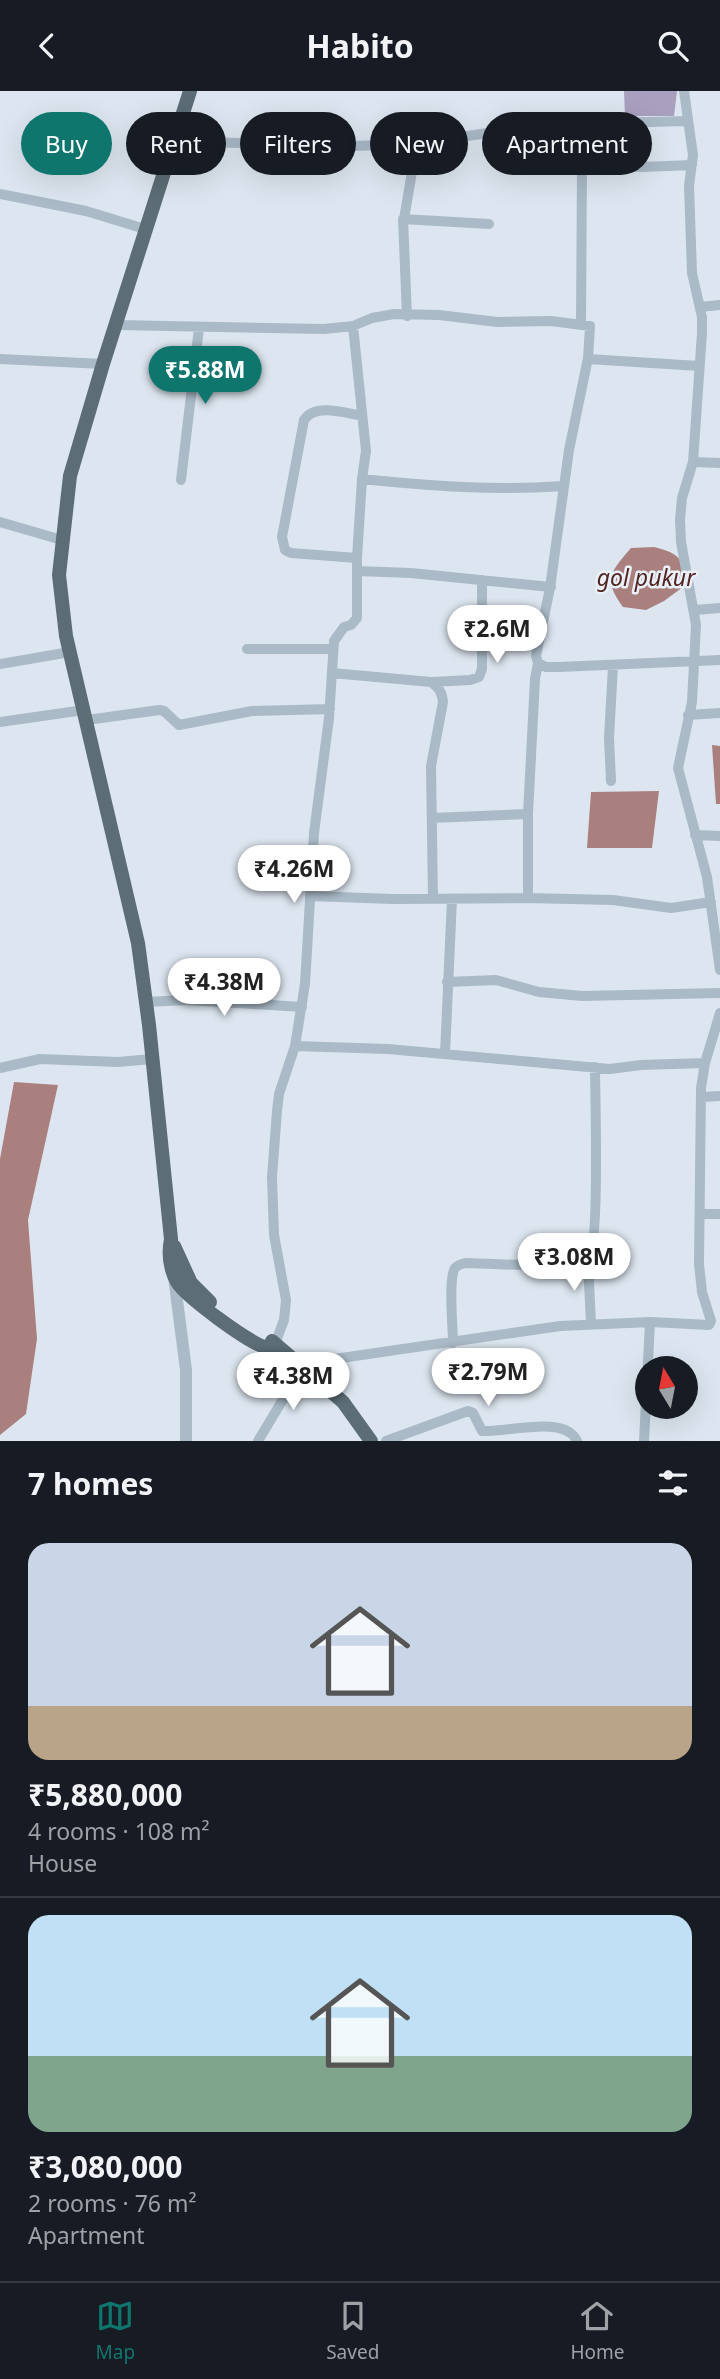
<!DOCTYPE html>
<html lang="en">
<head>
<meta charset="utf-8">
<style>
	body { margin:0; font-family:"Noto Sans",sans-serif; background:#20242c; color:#f1f3f6; height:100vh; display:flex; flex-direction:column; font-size:26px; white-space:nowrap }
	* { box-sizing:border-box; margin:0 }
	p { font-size:23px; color:#9ea1a6 }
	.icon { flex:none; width:38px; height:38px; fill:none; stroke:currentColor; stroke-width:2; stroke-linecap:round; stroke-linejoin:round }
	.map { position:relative; height:1350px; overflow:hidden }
	.drawer { display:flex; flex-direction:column; background:#171b24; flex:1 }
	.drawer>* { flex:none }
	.top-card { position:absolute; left:21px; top:21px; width:679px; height:63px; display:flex; gap:14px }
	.needle { width:46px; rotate:350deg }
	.controls { position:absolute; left:635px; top:1265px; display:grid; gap:14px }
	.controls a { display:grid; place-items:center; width:63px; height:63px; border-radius:50%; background:#171b24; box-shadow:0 7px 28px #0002; font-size:35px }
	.price { position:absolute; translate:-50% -60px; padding:0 16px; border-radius:24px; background:#fff; color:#222; font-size:23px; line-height:46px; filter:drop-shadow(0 2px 4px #0008) }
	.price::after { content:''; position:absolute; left:50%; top:42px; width:21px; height:16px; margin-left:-10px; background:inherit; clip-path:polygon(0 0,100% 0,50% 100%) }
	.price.current { background:#0f766e; color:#fff }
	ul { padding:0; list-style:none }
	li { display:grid; align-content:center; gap:14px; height:371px; padding:0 28px }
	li+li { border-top:2px solid #363941 }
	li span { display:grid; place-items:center; height:217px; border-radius:21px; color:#555 }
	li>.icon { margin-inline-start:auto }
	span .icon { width:126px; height:126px; fill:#fffc; stroke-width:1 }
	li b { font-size:30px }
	h2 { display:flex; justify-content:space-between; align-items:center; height:84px; padding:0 28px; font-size:30px }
	.tag { padding:0 24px; border-radius:32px; background:#171b24; box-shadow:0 7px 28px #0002; font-size:24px; line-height:63px }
	.tag.current { background:#0f766e; color:#fff }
	header { display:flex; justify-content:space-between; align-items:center; height:91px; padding:0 28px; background:#171b24; font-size:32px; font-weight:700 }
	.tabs { display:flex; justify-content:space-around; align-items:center; height:98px; border-top:2px solid #363941; background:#171b24; font-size:19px; color:#9ea1a6 }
	.tabs a { display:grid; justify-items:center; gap:4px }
	.tabs .current { color:#0f766e }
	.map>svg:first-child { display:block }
	.green { fill:#a99fbe }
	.water { fill:#aa807f }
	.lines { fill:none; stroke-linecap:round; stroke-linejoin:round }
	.minor { stroke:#aabac7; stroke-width:10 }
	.tertiary { stroke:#aabac7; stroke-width:12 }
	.primary { stroke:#5c6d76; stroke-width:14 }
	.labels { text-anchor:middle; stroke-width:5; stroke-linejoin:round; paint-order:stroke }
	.water-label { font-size:23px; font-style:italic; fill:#532522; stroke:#e9f0f8 }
</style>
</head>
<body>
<header><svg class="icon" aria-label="back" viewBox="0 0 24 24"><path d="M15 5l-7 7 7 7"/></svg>Habito<svg class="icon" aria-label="search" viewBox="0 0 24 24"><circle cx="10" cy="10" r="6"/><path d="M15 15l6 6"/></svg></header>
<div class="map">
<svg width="720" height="1350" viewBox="0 0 720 1350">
	<rect width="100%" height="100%" fill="#dde6f0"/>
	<path class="green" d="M624,0H677L674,25H625Z"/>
	<path class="water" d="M654,456C681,463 682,467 687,493L664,510L646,519L623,516C603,489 610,481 631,457Z
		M712,654L720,655V713H716Z
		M659,700L652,757H587L591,701Z
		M14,991L58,994L28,1129L37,1248L26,1323L0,1344V1068Z"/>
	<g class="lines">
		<path class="minor" d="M684,0L693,64L689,95L692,182L702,226V242L693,371L682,407L680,429L681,451L696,534L692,611L678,677L707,786L720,879
			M175,47L204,51L352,55L414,53L501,40L572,33L687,30
			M0,103L86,120L145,138
			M404,128L412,81L414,53
			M700,216L720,214
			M407,225L403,128L489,133
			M116,234L324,238L353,235L372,227L394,223L439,224L497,231L551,230L590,235L588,268L699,275
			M581,234L582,74L643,76L692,74
			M588,267L569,359L550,497L536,565L538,572L546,576H559L720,569
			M0,268L103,273
			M693,371L720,372
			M362,388C430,395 496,400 564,395
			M181,389L199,237
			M0,431L62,449
			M357,467L291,462L285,459L282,446L304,329C315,312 345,322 362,325
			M357,480L411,482L551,496
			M695,519L720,517
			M247,558H333
			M0,573L70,561
			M332,582L431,591C439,597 442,601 443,611L431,675L433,808
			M432,591L470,589L479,586L482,578V489
			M688,624L720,622
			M87,629L159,619L164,620L179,634L252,620L330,618
			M0,631L84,619
			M611,690L609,647L613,575
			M528,723V807
			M432,727L528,723L535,588L538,572
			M695,744L720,745
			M310,805L393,808L528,807L613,809L671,817L711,811
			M447,891L496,889L539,901L582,905L720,902
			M146,911L187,909L302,916
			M295,955L388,958L610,978L641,974L705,972
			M445,963L452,808
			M0,977L40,968L118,971L152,968
			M701,1006L720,1005
			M700,1123H720
			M588,1170L591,1233
			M453,1252C453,1237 448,1187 455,1177C458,1174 461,1173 465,1172C485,1172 577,1179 588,1169C600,1159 595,1001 595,976
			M275,1253L284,1229L286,1209L274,1144L272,1086L277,1020L279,1003L295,955L305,893L314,742L329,627L334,550L344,536L351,534L357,527V467L362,388L366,360L353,235
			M258,1350L303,1275L314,1271L560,1235L651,1231L709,1234L711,1230L702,1201L699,1173L701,997L705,972L720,922
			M386,1350L468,1320L473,1322L482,1340C506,1342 565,1323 577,1350
			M644,1350L650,1231"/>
		<path class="tertiary" d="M174,1186L186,1279V1350"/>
		<path class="primary" d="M190,0L103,273L70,385L59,484L66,545L138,852L149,934L171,1148C168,1163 170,1178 177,1191C186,1206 249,1252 267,1257C268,1257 276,1257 278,1257
			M174,1155L191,1192L210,1211
			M272,1250L343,1311L371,1350"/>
	</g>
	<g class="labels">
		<g class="water-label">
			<text x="646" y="495">gol pukur</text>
		</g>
	</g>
</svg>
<div class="controls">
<a><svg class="needle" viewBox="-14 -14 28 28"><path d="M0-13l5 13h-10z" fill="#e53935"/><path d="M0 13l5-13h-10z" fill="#9ea1a6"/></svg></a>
</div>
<b class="price current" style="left:205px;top:315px">₹5.88M</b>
<b class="price" style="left:497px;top:574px">₹2.6M</b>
<b class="price" style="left:294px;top:814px">₹4.26M</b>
<b class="price" style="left:224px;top:927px">₹4.38M</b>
<b class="price" style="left:574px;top:1202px">₹3.08M</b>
<b class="price" style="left:488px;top:1317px">₹2.79M</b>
<b class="price" style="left:293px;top:1321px">₹4.38M</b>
<div class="top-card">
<a class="tag current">Buy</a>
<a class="tag">Rent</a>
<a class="tag">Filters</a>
<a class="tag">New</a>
<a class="tag">Apartment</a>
</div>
</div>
<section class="drawer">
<h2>7 homes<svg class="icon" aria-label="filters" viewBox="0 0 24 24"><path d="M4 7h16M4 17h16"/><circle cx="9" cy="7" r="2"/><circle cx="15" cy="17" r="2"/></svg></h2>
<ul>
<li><span style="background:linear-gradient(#c9d6e8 75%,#b9a48a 0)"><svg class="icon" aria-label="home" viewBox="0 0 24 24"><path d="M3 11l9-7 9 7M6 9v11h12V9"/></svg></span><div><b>₹5,880,000</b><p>4 rooms · 108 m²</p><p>House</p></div></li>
<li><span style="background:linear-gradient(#bfe0f5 65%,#7fa58c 0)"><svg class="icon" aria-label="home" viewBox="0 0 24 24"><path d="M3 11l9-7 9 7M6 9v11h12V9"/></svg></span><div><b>₹3,080,000</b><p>2 rooms · 76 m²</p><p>Apartment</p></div></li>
</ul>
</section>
<nav class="tabs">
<a class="current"><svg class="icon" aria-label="map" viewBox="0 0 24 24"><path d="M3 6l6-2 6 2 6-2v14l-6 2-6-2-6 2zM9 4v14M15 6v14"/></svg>Map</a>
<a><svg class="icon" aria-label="saved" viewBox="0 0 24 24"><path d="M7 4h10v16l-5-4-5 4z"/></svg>Saved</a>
<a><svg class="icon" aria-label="home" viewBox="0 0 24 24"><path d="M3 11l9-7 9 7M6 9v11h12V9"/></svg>Home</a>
</nav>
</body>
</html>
